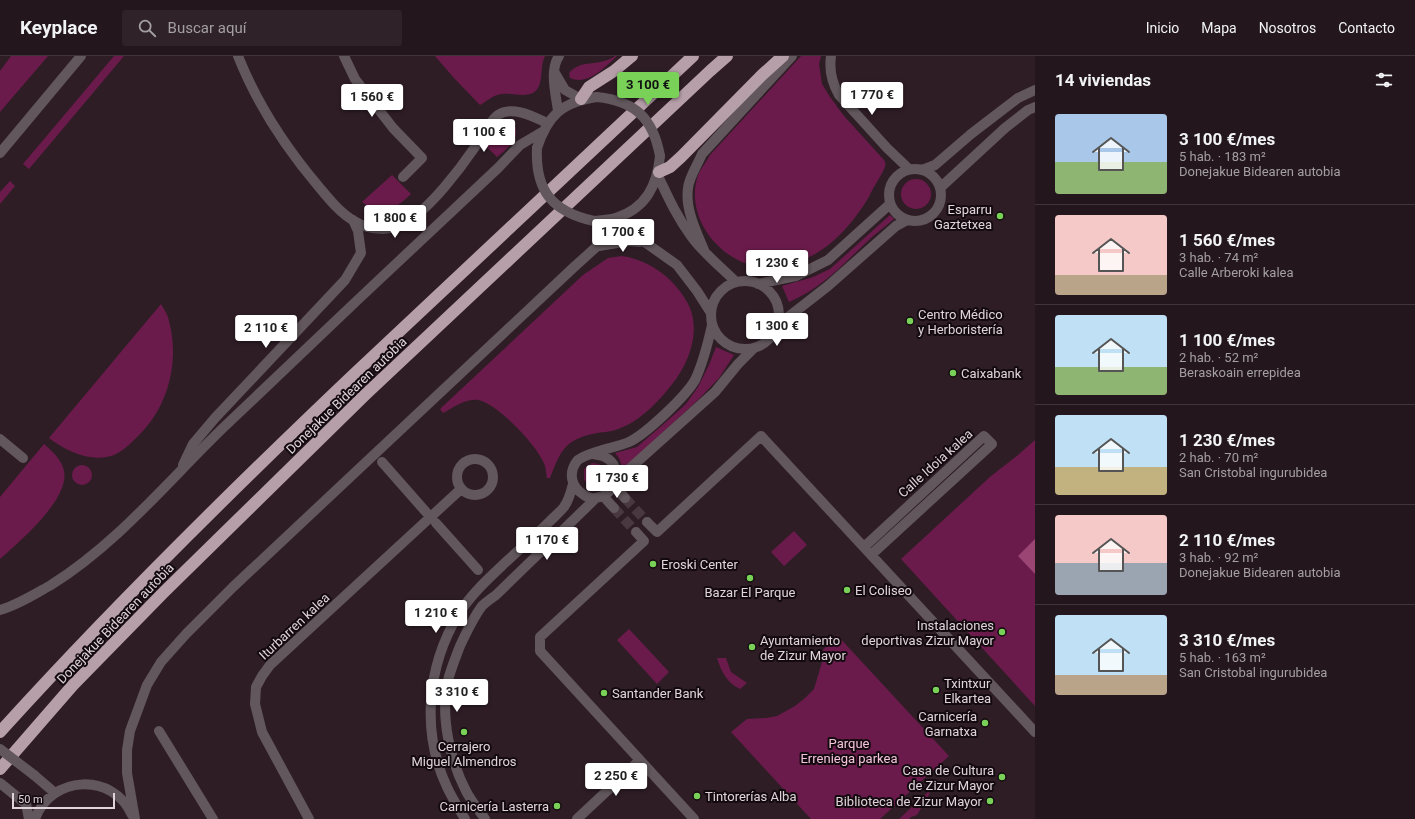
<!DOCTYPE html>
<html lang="es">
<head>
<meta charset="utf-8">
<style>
	body { margin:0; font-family:Roboto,sans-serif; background:#2f2329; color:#f1f3f6; height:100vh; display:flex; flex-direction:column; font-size:15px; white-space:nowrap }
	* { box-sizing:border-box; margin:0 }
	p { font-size:13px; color:#a39fa3 }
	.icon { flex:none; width:22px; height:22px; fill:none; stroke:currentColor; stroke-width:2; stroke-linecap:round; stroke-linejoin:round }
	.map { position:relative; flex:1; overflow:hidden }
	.drawer { display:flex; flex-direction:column; background:#23161c; width:380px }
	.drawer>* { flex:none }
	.scale { position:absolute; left:12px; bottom:10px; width:103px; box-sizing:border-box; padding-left:4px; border:2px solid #e0d3d9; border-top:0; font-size:11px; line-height:14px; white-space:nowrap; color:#e0d3d9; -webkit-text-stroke:3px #120a0e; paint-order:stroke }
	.price { position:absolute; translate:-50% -34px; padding:0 9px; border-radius:4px; background:#fff; color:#222; font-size:13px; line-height:26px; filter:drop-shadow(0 1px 2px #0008) }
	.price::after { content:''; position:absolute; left:50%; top:24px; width:12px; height:9px; margin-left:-6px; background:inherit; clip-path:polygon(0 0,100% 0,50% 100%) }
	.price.selected { background:#79d158; color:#111 }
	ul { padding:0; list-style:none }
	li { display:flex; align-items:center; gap:12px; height:100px; padding:0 20px }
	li+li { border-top:1px solid #40353b }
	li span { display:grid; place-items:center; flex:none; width:112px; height:80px; border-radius:4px; color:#555 }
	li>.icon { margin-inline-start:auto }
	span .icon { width:48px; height:48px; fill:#fffc; stroke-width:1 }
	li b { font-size:17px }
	h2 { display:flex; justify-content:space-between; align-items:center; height:48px; padding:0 20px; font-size:17px }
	header { display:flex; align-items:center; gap:24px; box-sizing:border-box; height:56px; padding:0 20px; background:#23161c; border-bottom:1px solid #40353b }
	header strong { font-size:19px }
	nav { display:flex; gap:22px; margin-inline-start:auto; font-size:14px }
	.search { width:280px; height:36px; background:#2f2329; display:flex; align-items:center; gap:10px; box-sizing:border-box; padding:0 14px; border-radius:4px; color:#a39fa3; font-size:15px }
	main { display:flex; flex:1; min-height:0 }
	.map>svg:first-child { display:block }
	.green { fill:#6b1b4b }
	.water { fill:#9a4574 }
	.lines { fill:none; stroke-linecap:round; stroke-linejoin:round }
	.minor-tunnel { stroke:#4a3841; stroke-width:10; stroke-dasharray:10 5; stroke-linecap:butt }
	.minor { stroke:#61575c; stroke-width:10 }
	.highway { stroke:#b79faa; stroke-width:12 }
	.minor-bridge { stroke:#61575c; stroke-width:10 }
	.poi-dot { fill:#79d158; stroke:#120a0e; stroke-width:1.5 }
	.labels { text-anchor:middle; stroke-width:4; stroke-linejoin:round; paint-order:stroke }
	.poi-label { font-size:13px; fill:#e0d3d9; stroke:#120a0e; text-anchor:start }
	.street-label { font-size:13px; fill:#e0d3d9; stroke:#120a0e }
	.park-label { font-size:13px; fill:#f3c3da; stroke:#120a0e }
</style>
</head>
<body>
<header>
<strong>Keyplace</strong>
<div class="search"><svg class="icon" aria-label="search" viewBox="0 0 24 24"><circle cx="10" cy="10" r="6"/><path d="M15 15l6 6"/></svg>Buscar aquí</div>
<nav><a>Inicio</a><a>Mapa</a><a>Nosotros</a><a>Contacto</a></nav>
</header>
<main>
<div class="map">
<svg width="1035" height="763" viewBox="0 0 1035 763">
	<rect width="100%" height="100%" fill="#2f1d26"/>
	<path class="green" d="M11,0H48L0,56V15Z
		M114,0H124L29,113L23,108Z
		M435,0H545C540,10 543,20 539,30C532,45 514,36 502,38C493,39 487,45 480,49L454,22Z
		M615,0H617C605,11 588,30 570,22L569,17C582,2 598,12 615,0Z
		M801,0H821L819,8L822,28L830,41L844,60L884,104C885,106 886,108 885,110C885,114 872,133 870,139C865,148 859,156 853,164C833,189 808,208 775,210C766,211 756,211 748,208C712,197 684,154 699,117C702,111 707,105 710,99Z
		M508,67C519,68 517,80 512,87C508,92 502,97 497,101L486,90L496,74Z
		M392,119L411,138C395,153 383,162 362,146Z
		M901 138a15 15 0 1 1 30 0a15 15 0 1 1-30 0Z
		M10,125L15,130L0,148V136Z
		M890,159L894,163C887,169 879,175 872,181C846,205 823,232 789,246L782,230L813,221L830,213Z
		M622,200C641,203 656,211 670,224C680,234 691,248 693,263C697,287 685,314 669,332C658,346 640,364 623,371C615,375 606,376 597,377C565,383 561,394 550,422H547C546,418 546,414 545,410C539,391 497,347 478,344C465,342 453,352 443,357L440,353L583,219L608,202Z
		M161,248C164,253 168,259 169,265C180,306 168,353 136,382C130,388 123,395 114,399C92,407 67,396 49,382Z
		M716,291L734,299L719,322L699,343L623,413L619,402L615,397L637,391L666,366L686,348L698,331L709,309Z
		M1035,384V650L901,503L991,420L1018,399Z
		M44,388C52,395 62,404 64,415C70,443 19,486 0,503V441Z
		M592,407C614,408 613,434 590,430L584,424V413Z
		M72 419a10 10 0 1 1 20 0a10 10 0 1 1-20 0Z
		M794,475L807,489L784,510L771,496Z
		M629,573L669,616L657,628L617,584Z
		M837,579L949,700L880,763H811L731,676L747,663L766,662L777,660L795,650L805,642L814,633L822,606L823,594Z
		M717,602H726L731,616L747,627L740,633C727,627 721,615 717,602Z
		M928,736L930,737L917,759L911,761L909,763H899Z"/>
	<path class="water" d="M1035,483V518L1018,500Z"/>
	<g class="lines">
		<path class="minor-tunnel" d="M625,442L647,466
			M614,452L636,476"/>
		<path class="minor" d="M238,0C257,48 286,92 319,131C329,143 340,157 354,165C370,175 392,176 408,165C431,151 460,113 475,91C482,81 488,67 498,59C512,49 534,61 547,67
			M344,0L355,23L393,72L422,102L403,121
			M831,0C829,14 832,27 839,39L887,92L909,113
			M555,17L565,34L581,43
			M558,55C556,39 549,14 559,0
			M537,92C548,59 562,46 597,41
			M0,97L81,0
			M889 139a26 26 0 1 1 52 0a26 26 0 1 1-52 0Z
			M922,114L935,109L971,78L1018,42L1035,34
			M658,120C668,141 677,161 691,180C703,197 721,211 736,226
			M940,132L1005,72L1028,54L1035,51
			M615,162L619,171L625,176L646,187L677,209L697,235L711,257
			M594,165C601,164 609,164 616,162C646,152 657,130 660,100
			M599,190L629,185L640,186
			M704,194C696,175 685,153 688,132C689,121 698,108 702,98L792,0
			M711 259a34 34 0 1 1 68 0a34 34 0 1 1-68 0Z
			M758,228L796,220L828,204L890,148
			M778,269L828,230L896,170L907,164
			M0,383L23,402
			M593,398C596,399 601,399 605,401C625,411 616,441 595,442C590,443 587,441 584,439C571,431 568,417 577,405C584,397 618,391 629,386C646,378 686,340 695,324C703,307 708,287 712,269
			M457 421a18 18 0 1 1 36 0a18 18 0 1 1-36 0Z
			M382,406L426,456
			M183,409L193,388L215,362L345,224L361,197L358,175L353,164
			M616,421L628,414L715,336L738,308L754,292
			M614,430L625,442
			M604,441L614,452
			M647,466L657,476L761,380L1035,676
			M436,467L478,514
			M636,476L644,485L540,581V595L694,763
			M864,491L984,380L992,388L871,499
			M0,554C18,549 35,538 51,529C118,487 168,425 224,371C315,284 406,198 498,112L520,89L542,76
			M159,675L213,763
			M34,719L55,737
			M0,727L26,748L29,763
			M35,763C51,719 113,716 132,759
			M135,763L127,717V694L130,675L147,629L161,606L186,578L233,531L573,212L605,183L609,177L611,163
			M309,763L262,676L255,648L256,631L262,620L270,609L461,433
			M465,763C459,753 452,742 447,731C421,676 427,611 458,559C471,538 489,522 507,505C521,492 535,480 549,466C554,461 560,456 564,451C569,444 571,436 573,428
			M485,763C479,754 471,745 466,735C450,704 441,663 447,628C450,615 455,603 460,590C466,577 473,562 482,550C486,546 492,542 496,539L596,442
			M577,763L640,704"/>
		<path class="highway" d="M581,43L589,31L614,15L632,0
			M659,116L670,111L681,101L762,19L783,0
			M0,676C112,552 231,435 352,320C465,213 579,107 693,0
			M0,713L73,629L164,536L366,338L710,15L727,0"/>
		<path class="minor-bridge" d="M597,41C635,45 653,62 660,100
			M537,92C535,134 552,156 594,165
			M0,693L34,719"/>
	</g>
	<g class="poi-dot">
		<circle cx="1000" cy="160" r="4"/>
		<circle cx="910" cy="265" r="4"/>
		<circle cx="953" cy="317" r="4"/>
		<circle cx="653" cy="508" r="4"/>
		<circle cx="750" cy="522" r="4"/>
		<circle cx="847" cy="534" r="4"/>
		<circle cx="1002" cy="576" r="4"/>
		<circle cx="752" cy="591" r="4"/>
		<circle cx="936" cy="634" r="4"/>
		<circle cx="604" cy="637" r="4"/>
		<circle cx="985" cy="667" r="4"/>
		<circle cx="464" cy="676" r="4"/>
		<circle cx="1002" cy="721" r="4"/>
		<circle cx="697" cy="740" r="4"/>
		<circle cx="990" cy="745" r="4"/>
		<circle cx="557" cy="750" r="4"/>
	</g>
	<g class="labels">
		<g class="poi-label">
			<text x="992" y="158" text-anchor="end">Esparru<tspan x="992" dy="15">Gaztetxea</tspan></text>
			<text x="918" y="263">Centro Médico<tspan x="918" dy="15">y Herboristería</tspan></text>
			<text x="961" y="322">Caixabank</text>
			<text x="661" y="513">Eroski Center</text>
			<text x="855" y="539">El Coliseo</text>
			<text x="750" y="541" text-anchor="middle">Bazar El Parque</text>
			<text x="994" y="574" text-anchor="end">Instalaciones<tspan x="994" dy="15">deportivas Zizur Mayor</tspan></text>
			<text x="760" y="589">Ayuntamiento<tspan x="760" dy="15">de Zizur Mayor</tspan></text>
			<text x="944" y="632">Txintxur<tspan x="944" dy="15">Elkartea</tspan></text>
			<text x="612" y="642">Santander Bank</text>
			<text x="977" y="665" text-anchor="end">Carnicería<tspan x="977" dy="15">Garnatxa</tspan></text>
			<text x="464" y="695" text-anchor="middle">Cerrajero<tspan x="464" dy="15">Miguel Almendros</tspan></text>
			<text x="994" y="719" text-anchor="end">Casa de Cultura<tspan x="994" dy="15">de Zizur Mayor</tspan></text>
			<text x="705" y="745">Tintorerías Alba</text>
			<text x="982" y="750" text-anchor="end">Biblioteca de Zizur Mayor</text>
			<text x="549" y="755" text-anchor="end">Carnicería Lasterra</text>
		</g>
		<g class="street-label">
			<text transform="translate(346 339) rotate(-44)" y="5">Donejakue Bidearen autobia</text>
			<text transform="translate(935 407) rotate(-42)" y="5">Calle Idoia kalea</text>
			<text transform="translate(115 567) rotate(-46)" y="5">Donejakue Bidearen autobia</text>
			<text transform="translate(294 570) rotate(-43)" y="5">Iturbarren kalea</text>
		</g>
		<g class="park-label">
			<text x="849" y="692">Parque<tspan x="849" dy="15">Erreniega parkea</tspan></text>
		</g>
	</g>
</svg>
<div class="scale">50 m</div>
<b class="price selected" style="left:648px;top:50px">3 100 €</b>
<b class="price" style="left:872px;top:60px">1 770 €</b>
<b class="price" style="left:372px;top:62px">1 560 €</b>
<b class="price" style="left:484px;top:97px">1 100 €</b>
<b class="price" style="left:395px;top:183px">1 800 €</b>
<b class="price" style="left:623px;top:197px">1 700 €</b>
<b class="price" style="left:777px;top:228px">1 230 €</b>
<b class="price" style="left:777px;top:291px">1 300 €</b>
<b class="price" style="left:266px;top:293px">2 110 €</b>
<b class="price" style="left:617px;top:443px">1 730 €</b>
<b class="price" style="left:547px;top:505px">1 170 €</b>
<b class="price" style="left:436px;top:578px">1 210 €</b>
<b class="price" style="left:457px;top:657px">3 310 €</b>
<b class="price" style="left:616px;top:741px">2 250 €</b>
</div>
<section class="drawer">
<h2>14 viviendas<svg class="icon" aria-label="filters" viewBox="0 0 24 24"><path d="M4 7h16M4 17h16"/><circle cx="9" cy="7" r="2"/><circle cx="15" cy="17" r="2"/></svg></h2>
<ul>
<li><span style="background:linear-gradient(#a9c7e8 60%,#8fb573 0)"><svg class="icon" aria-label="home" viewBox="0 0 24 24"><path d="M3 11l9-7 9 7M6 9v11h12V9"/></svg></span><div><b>3 100 €/mes</b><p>5 hab. · 183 m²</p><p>Donejakue Bidearen autobia</p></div></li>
<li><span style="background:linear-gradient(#f6c9c9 75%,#b9a48a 0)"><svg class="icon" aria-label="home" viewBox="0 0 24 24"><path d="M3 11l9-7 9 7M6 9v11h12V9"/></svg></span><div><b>1 560 €/mes</b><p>3 hab. · 74 m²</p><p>Calle Arberoki kalea</p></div></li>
<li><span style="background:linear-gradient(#bfe0f5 65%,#8fb573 0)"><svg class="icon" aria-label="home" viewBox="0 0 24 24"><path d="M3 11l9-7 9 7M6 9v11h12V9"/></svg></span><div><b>1 100 €/mes</b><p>2 hab. · 52 m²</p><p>Beraskoain errepidea</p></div></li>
<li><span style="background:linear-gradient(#bfe0f5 65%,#c2b280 0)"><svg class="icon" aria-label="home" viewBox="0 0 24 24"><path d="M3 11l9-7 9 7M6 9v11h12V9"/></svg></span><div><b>1 230 €/mes</b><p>2 hab. · 70 m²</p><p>San Cristobal ingurubidea</p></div></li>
<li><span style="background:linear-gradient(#f6c9c9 60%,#9aa5b1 0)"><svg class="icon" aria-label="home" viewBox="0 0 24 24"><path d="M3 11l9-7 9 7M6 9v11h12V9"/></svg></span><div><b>2 110 €/mes</b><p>3 hab. · 92 m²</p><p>Donejakue Bidearen autobia</p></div></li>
<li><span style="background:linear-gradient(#bfe0f5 75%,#b9a48a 0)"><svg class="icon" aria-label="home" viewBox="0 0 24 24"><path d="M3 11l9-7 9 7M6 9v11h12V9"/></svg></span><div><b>3 310 €/mes</b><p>5 hab. · 163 m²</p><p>San Cristobal ingurubidea</p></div></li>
</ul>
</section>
</main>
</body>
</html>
